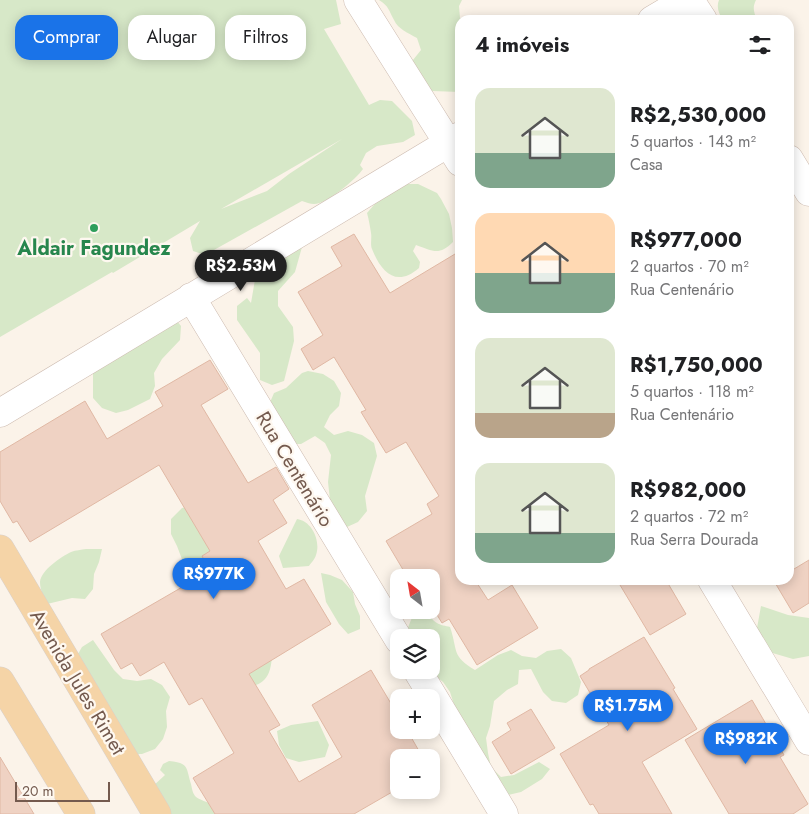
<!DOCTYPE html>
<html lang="pt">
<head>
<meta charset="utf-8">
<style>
	body { margin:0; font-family:Jost,sans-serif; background:#f2f2f2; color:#202124; height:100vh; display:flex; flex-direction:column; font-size:19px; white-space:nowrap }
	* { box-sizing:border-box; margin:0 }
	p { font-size:16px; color:#757577 }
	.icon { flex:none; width:28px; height:28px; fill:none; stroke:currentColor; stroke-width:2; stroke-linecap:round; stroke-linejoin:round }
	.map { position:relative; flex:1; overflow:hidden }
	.details { position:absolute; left:455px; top:15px; width:339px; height:570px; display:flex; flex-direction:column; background:#fff; border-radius:15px; box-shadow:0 2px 12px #0003 }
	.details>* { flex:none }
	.banner { position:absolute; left:15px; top:15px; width:365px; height:45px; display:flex; gap:10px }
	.needle { width:32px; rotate:329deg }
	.tools { position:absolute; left:390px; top:569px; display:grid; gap:10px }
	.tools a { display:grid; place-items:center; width:50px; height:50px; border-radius:10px; background:#fff; box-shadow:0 2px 12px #0003; font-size:25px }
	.scale { position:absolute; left:15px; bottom:12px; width:95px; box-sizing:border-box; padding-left:5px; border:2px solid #745a4e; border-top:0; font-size:14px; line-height:18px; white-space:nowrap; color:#745a4e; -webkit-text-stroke:4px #fef8f0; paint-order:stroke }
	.price { position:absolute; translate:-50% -42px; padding:0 11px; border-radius:18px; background:#1a73e8; color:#fff; font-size:16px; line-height:32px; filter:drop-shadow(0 1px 2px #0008) }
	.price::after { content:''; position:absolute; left:50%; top:30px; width:15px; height:11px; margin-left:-8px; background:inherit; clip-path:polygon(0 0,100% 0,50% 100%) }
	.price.on { background:#222; color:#fff }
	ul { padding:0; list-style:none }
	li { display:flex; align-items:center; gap:15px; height:125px; padding:0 20px }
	li span { display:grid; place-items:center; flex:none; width:140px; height:100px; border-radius:15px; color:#555 }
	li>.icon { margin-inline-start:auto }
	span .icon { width:60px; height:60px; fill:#fffc; stroke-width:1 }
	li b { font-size:21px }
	h2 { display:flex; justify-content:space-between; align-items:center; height:60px; padding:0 20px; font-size:21px }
	.chip { padding:0 18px; border-radius:15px; background:#fff; box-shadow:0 2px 12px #0003; font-size:18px; line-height:45px }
	.chip.on { background:#1a73e8; color:#fff }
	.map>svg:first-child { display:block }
	.green { fill:#d7e8c8; fill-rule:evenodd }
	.building { fill:#efd2c3; stroke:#e0b8a4 }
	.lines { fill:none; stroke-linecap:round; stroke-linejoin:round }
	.minor-casing { stroke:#cdbbb0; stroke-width:29 }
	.major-casing { stroke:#d8d1cd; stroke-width:29 }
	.minor { stroke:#fff; stroke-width:28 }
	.major { stroke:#f5d4a7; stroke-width:28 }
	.leisure-dot { fill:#2e9e5b; stroke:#fef8f0; stroke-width:2 }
	.labels { text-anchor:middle; stroke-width:4.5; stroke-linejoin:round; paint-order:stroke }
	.leisure-label { font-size:20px; font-weight:bold; fill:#27864d; stroke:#fef8f0 }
	.street-label { font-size:20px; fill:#745a4e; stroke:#fef8f0 }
</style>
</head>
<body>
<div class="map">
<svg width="809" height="814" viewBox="0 0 809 814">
	<rect width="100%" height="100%" fill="#fbf3e9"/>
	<path class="green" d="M0,0H336L341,24L324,29L369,105L380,100L392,101L412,121L415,135L403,142L377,146L366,153L360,165L363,169C356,179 327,204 314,204C310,204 306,202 302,201L205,255L193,251L190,238L200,221L113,273L112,272L0,337ZM342,139L289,174L267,191L221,209Z
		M379,0H462L459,6L460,18L462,20H460V92L432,91L420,86L413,74V60L421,50L417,38C408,33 398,29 394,20C389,11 389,6 379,0Z
		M719,0H756C752,8 754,12 757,20H723C719,14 716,7 719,0Z
		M405,184H418L437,193L441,199L449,214L452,228L453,242C439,256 433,251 416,245L413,251L420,262L419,268C396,288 381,272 372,249C370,244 372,238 371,233C370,227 369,220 367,213L386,191Z
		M302,247L295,272L278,291V306L293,327L294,341L284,381L272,385L260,380V353L237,320V306L247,298L251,303L257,268Z
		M172,315L181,326L180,340L162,359L154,373L155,386L150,399L128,410L116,413L102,408L93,398V371Z
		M308,371L323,374L334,381L341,393L339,406L330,415L324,427L334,435L348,431L362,435L374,443L377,456L365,496L367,511L358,522L347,527L335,521L331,509L328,482L331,455L325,443L315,436L301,444H294L268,407L274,393L286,388L302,373Z
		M195,505L272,650C272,663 271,680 256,685C253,686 247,685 244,685L193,581L186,570L177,546L171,534V519L182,508Z
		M297,519C312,521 321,541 316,555C315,559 311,563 309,566L283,568L279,556Z
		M86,549H102L99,562L94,574L93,589L85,599L72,598L47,604C44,597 40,590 40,582C41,570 61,557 71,552C76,550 81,550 86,549Z
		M321,573L330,575L342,580L353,592L355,604L360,616V629L348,634L339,624L326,602Z
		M761,606L788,615L809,618V656L793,659L769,652L757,628Z
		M415,610C434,610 426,616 437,623C440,625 446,626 450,627C458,650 451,656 475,670L498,655L511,650L522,656L536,658L547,651L561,649L571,658L581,682L578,695L566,703L552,701L543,692L531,669L519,670L518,684L507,690L494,701L490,726L486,738L488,753L491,767L501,777L514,775L539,762L550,769L542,779L521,792L508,795L458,717L450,692L443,682L433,674L431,670V638L410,637L407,630Z
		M93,640L114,670L123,679L137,681L151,679L162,685L170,697L166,711L167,727L163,739L155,749L142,754H130L75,659L82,647Z
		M318,721L329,745L325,757L299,762L286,758L279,745L277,731L291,725Z
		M169,761C189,763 186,767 191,784C192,788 192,792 195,796C199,800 208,802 214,805L218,814H166L152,787L165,775L160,770L163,764Z"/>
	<path class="building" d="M354,234L390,293L460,251V580H475L488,600L512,585L538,628L477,665L449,619L442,623L431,605V578H408L386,541L432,514L427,504L439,496L406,442L386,453L361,412L366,410L334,357L313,370L301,349L323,335L298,292L342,266L331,247Z
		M210,360L228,389L201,405L248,483L276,467L289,489L273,500L287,523L258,541L286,589L304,579L331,624L249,674L280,725L269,731L299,782L342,757L312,705L371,670L399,717V730H407L423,758H399V788L354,814H215L193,778L234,753L202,698L189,705L164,662L140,676L132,663L121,669L101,634L210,571L202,556L210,551L159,465L30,542L17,521L13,523L0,501V452L85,401L107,439L163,406L155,392Z
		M809,560V603L793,613L774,581L776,580H789V572Z
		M617,580H666L686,614L650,635Z
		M644,637L675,688L673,689L697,729L642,762L672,814H599L593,804L590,805L560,754L609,725L580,676L589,670V669Z
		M752,700L784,755L780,757L808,804L793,814H729L685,740Z
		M531,709L555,748L511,774L492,742L511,730L507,723Z
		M0,757L34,814H0Z"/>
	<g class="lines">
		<defs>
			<path id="minor" d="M358,0L460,162
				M690,0L703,20
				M652,20L686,0
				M789,159L809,192
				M191,297L399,640
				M0,413L460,136
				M712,580L809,741
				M417,670L504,814"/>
			<path id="major" d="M0,549L157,814
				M0,681L81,814"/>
		</defs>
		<use href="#minor" class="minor-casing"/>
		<use href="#major" class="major-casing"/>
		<use href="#minor" class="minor"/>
		<use href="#major" class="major"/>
	</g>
	<circle class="leisure-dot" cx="94" cy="228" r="5"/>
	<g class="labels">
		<g class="leisure-label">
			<text x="94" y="255">Aldair Fagundez</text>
		</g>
		<g class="street-label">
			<text transform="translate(295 469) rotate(59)" y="7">Rua Centenário</text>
			<text transform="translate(78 682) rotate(59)" y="7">Avenida Jules Rimet</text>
		</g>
	</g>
</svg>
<div class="tools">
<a><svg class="needle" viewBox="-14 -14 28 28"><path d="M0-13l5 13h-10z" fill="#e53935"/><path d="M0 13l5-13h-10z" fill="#757577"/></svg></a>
<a><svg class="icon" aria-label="layers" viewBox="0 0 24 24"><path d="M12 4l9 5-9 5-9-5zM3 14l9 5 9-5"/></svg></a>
<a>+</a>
<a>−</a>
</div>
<div class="scale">20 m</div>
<b class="price on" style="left:241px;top:292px">R$2.53M</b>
<b class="price" style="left:214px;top:600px">R$977K</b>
<b class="price" style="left:628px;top:732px">R$1.75M</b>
<b class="price" style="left:746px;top:765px">R$982K</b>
<div class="banner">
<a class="chip on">Comprar</a>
<a class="chip">Alugar</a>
<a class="chip">Filtros</a>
</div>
<section class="details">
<h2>4 imóveis<svg class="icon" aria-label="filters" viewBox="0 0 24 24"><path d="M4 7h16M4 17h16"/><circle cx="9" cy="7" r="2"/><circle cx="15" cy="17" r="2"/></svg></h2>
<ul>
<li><span style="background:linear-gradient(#dfe7d0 65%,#7fa58c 0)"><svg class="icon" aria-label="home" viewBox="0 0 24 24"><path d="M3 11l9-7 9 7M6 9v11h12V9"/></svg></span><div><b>R$2,530,000</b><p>5 quartos · 143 m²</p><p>Casa</p></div></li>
<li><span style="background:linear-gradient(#ffd9b3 60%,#7fa58c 0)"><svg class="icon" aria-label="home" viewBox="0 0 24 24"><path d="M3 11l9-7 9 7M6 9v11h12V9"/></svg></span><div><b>R$977,000</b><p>2 quartos · 70 m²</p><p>Rua Centenário</p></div></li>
<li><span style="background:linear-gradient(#dfe7d0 75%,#b9a48a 0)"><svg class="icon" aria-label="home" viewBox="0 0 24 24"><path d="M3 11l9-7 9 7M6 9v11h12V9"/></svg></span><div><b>R$1,750,000</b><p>5 quartos · 118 m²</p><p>Rua Centenário</p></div></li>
<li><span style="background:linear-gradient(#dfe7d0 70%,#7fa58c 0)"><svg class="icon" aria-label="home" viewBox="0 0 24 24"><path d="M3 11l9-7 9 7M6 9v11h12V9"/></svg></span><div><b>R$982,000</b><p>2 quartos · 72 m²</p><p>Rua Serra Dourada</p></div></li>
</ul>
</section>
</div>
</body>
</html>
